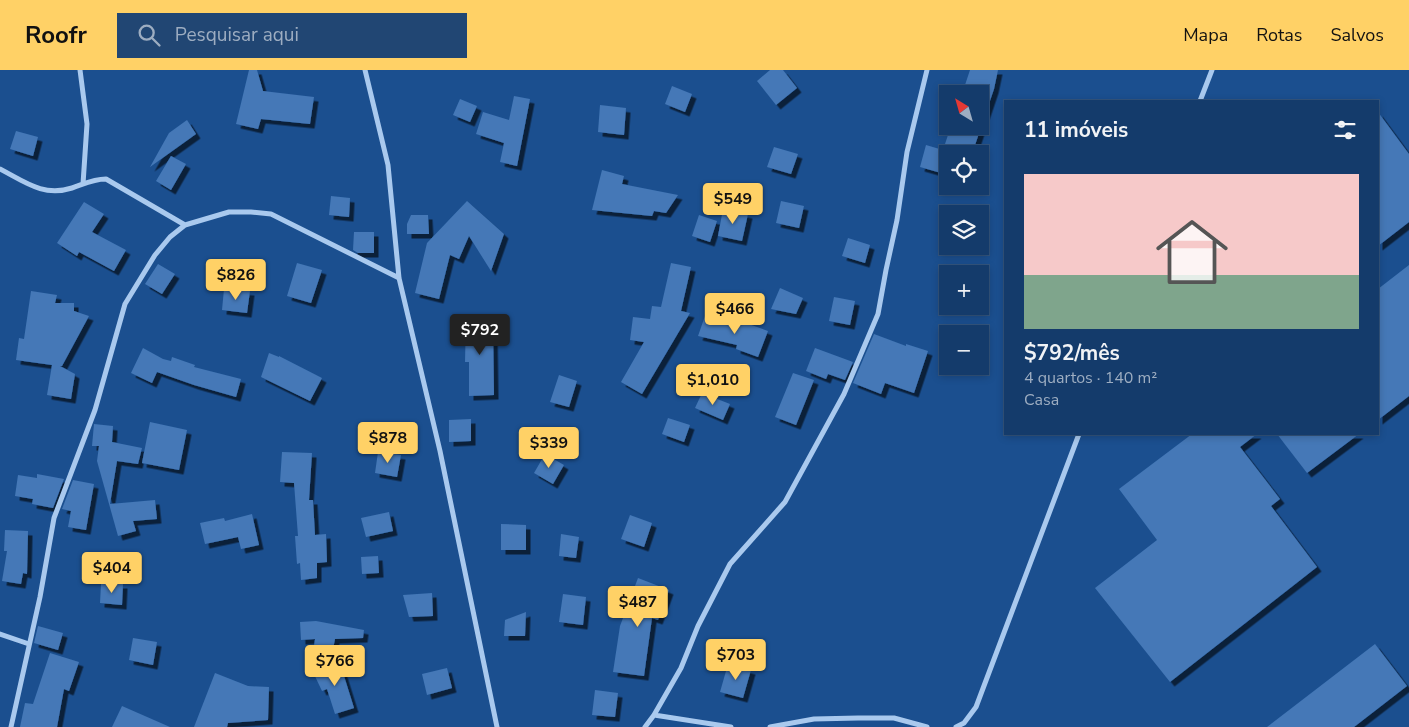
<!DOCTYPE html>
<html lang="pt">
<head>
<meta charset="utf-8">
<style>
	body { margin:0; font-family:"Nunito Sans",sans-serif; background:#214673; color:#f1f3f6; height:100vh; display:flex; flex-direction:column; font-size:19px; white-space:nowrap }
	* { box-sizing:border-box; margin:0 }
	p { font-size:16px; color:#9dadc1 }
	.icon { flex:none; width:28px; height:28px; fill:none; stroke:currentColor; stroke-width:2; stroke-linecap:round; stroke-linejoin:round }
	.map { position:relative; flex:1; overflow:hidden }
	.panel { position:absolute; left:1004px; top:30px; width:375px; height:335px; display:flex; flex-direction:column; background:#143b6b; border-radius:0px; box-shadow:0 2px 8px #0003,0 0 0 1px #33557e }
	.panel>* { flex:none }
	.needle { width:32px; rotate:323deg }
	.controls { position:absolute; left:939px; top:15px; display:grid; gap:10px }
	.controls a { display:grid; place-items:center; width:50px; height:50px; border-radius:0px; background:#143b6b; box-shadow:0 2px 8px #0003,0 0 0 1px #33557e; font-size:25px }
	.price { position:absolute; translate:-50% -42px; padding:0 11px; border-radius:5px; background:#ffd166; color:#111; font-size:16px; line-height:32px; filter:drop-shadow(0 1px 2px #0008) }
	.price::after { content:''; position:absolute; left:50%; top:30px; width:15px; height:11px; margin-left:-8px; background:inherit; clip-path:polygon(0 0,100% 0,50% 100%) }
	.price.on { background:#222; color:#fff }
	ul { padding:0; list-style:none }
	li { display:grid; align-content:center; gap:10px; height:265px; padding:0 20px }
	li span { display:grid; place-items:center; height:155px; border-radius:0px; color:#555 }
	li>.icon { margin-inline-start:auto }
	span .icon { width:90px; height:90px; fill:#fffc; stroke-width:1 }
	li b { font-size:21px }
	h2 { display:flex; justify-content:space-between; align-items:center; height:60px; padding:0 20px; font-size:21px }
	header { display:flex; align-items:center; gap:30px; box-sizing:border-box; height:70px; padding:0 25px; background:#ffd166; color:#111 }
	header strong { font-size:24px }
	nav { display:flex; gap:28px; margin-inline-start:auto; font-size:18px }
	.search { width:350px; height:45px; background:#214673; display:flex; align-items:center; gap:12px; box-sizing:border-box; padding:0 18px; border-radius:0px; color:#9dadc1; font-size:19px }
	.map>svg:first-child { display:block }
	.building { fill:#4478b7; filter:url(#shadow) }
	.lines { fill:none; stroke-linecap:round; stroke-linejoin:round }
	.street { stroke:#a9c9ee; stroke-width:5 }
</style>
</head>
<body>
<header>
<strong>Roofr</strong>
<div class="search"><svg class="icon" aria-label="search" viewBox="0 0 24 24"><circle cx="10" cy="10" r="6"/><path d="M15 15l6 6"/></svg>Pesquisar aqui</div>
<nav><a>Mapa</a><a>Rotas</a><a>Salvos</a></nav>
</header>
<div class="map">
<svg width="1409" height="657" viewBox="0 0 1409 657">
	<defs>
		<filter id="shadow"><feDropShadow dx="4.5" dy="4.5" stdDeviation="0" flood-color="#0009"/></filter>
	</defs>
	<rect width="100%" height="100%" fill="#1b4f8f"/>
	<path class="building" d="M249,0H257L263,21L314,27L310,54L261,49L258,59L236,54Z
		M770,0H783L797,18L776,35L757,11Z
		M970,0H998L994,19L972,84H948V105L920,97L926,75L943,80L951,56H980V24H962Z
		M672,16L692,24L685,42L665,34Z
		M514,26L530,29L517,96L500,92L504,73L476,64L483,42L509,50Z
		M460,29L477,36L470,52L453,45Z
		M600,35L626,38L624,65L598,62Z
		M1378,42L1409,84V152L1378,176Z
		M187,50L196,64L150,97L169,63Z
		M16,61L38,67L33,86L10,79Z
		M774,77L798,84L791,104L767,97Z
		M171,86L186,94L171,120L156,111Z
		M602,100L624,106L622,114L678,125L666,143L654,141L652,146L592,140Z
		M331,126L350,128L349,147L329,145Z
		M467,131L504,164L491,201L469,166L459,189L450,185L439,229L415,223L427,173Z
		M781,131L804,136L799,158L776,153Z
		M84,132L104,144L92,162L126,180L114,201L79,182L77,186L57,173Z
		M723,139L748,144L742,171L718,166Z
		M411,145H428L429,164H407V154Z
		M699,145L717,151L710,172L692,166Z
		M354,162H374V183H358L353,180Z
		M848,168L870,175L865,193L842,186Z
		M297,193L322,200L311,233L287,226Z
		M671,193L691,197L681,241L690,243L642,324L621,312L644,272L630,270L633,247L650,249L652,236L661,237Z
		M158,194L175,204L162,224L145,214Z
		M1409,195V326L1378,350V219Z
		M780,218L803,228L796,244L771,239Z
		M224,219L250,221L247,243L222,240Z
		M31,221L57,225L55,233H74V241L89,246L62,296H60L75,304L71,329L47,325L52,295L16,290L19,268L24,269Z
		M834,227L855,231L850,255L829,251Z
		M466,246L493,252L494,325L469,326V292H465Z
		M705,246L745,255L746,253L768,261L758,287L736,279L737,275L698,266Z
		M874,264L906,276V274L928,281L914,323L885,313L881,324L853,313Z
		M143,278L163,289L171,291L172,287L195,295L194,297L241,309L236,327L194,315L157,302L152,313L131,303Z
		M815,278L853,292L845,310L828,304L826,309L806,301Z
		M269,283L279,287V286L322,308L310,331L261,307Z
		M793,303L814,310L796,355L775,347Z
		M559,305L577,311L569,337L550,332Z
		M702,323L730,334L723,350L695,338Z
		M668,348L690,355L684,372L662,364Z
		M471,349V371L449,372V350Z
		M150,352L187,360L179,400L142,393Z
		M94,354L113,356L112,372L142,378L138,394L117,391L110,434L155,430L157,449L133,451L136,461L118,466L97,391L99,376H92Z
		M1192,364H1257L1240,377L1280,429L1271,436L1317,497L1170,612L1095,518L1157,470L1119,419Z
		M1277,364H1359L1307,403Z
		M282,382L312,383L309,430H313L315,465L326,464L327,492L317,493V508L301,510L300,493L297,494L295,466H298L294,413L280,412Z
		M378,382L401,385L397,407L375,403Z
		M545,384L564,395L553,414L534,403Z
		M37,404L64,409L53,438L32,434L33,429L15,426L18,405L37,408Z
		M73,410L94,414L86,460L68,457L71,441L62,439Z
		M389,442L393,461L366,467L361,448Z
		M252,444L259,475L241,479L238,467L205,474L200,453L224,448L225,451Z
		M630,445L652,453L644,477L621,469Z
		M501,454L526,455V480H501Z
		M5,460L28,461L27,504L23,503L21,514L2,511L7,481H4Z
		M561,464L579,467L576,488L559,486Z
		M378,486L379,503L362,504L361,487Z
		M638,508L669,520L658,550L652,548L644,606L613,602L620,556Z
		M101,514H123L122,535L100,533Z
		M432,523L433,546L409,547L403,525Z
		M563,524L586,527L583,555L559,552Z
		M526,542L525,566H504L505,550Z
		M316,551L364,560L363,568L335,569L333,579L314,576L315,569L301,570L300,552Z
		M38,556L63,563L58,580L34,573Z
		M133,568L157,572L153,595L129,590Z
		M1375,574L1407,616L1354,657H1267Z
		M50,583L79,592L69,621L64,619L57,657H20L25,633L33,634Z
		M339,590L354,638L335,644L327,619L322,621L313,602Z
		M728,594L751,600L743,628L720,622Z
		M447,598L452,618L427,625L422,604Z
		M215,603L248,616L269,617L268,650L228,653L227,657H194Z
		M595,620L618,623L615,647L592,645Z
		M122,636L170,657H112Z"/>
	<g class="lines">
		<path class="street" d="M80,0L87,54L83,114
			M365,0L388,95L399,208L440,381L497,657
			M1200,31L1212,0
			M0,99C25,112 43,127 72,118C84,114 93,109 106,109L185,155
			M0,564L29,574
			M654,645L731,657
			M11,657L40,527L54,448L95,340L125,234L155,185L170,167L185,155L229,142H251L271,144L399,208
			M645,657L654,645L681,598L698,556L730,494L785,432L844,324L878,244L886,200L897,150L907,82L927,0
			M770,657L814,649L858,648H894L927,657
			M956,657L964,653L976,637L1079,364"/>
	</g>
</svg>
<div class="controls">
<a><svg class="needle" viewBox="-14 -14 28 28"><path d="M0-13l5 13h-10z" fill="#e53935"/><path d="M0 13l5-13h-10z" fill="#9dadc1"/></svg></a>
<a><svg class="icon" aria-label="locate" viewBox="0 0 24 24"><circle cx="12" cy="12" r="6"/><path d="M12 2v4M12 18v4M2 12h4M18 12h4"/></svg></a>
<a><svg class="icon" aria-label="layers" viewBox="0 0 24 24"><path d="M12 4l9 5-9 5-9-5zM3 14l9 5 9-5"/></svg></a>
<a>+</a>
<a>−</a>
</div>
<b class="price" style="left:733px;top:155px">$549</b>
<b class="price" style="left:236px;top:231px">$826</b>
<b class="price" style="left:735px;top:265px">$466</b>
<b class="price on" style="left:480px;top:286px">$792</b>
<b class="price" style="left:713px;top:336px">$1,010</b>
<b class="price" style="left:388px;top:394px">$878</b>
<b class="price" style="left:549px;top:399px">$339</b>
<b class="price" style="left:112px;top:524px">$404</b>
<b class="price" style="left:638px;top:558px">$487</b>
<b class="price" style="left:736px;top:611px">$703</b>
<b class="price" style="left:335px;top:617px">$766</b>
<section class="panel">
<h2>11 imóveis<svg class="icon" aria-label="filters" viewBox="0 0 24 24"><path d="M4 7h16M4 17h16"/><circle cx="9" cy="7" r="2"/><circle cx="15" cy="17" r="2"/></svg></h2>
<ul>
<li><span style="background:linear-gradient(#f6c9c9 65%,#7fa58c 0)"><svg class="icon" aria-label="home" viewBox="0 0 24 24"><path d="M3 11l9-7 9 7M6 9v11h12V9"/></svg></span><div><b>$792/mês</b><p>4 quartos · 140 m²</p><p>Casa</p></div></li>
</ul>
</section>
</div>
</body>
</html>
